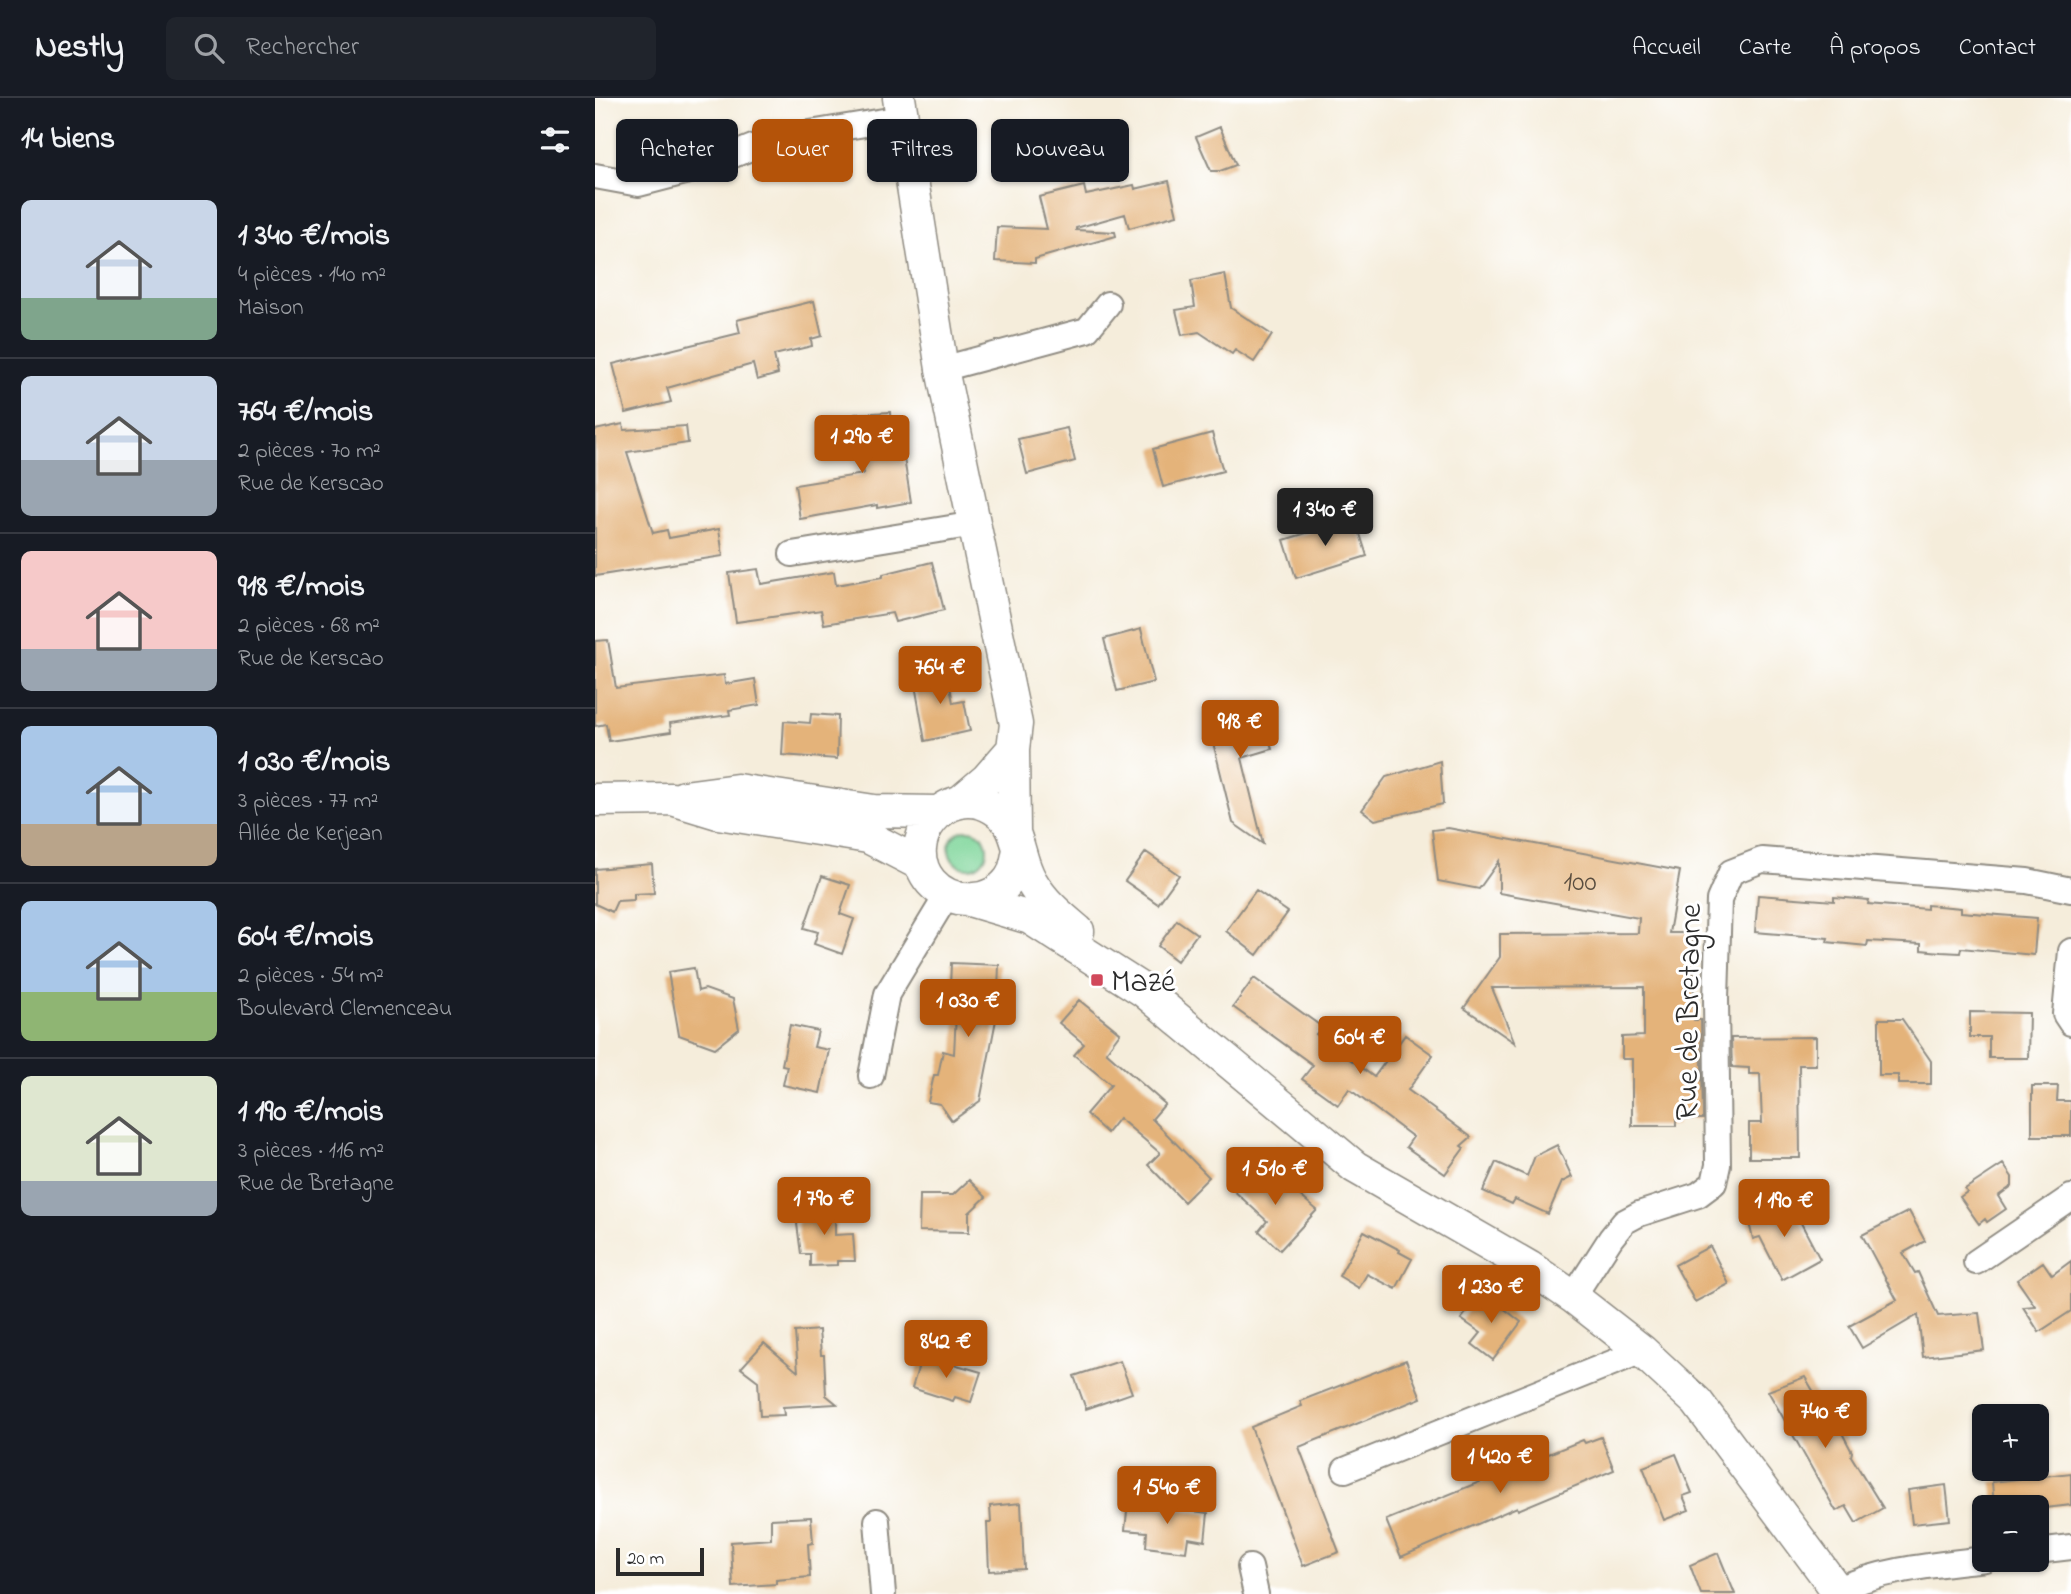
<!DOCTYPE html>
<html lang="fr">
<head>
<meta charset="utf-8">
<style>
	body { margin:0; font-family:"Indie Flower",sans-serif; background:#20242c; color:#f1f3f6; height:100vh; display:flex; flex-direction:column; font-size:26px; white-space:nowrap }
	* { box-sizing:border-box; margin:0 }
	p { font-size:23px; color:#9ea1a6 }
	.icon { flex:none; width:38px; height:38px; fill:none; stroke:currentColor; stroke-width:2; stroke-linecap:round; stroke-linejoin:round }
	.map { position:relative; flex:1; overflow:hidden }
	.sheet { display:flex; flex-direction:column; background:#171b24; width:595px }
	.sheet>* { flex:none }
	.banner { position:absolute; left:21px; top:21px; width:665px; height:63px; display:flex; gap:14px }
	.buttons { position:absolute; left:1377px; top:1306px; display:grid; gap:14px }
	.buttons a { display:grid; place-items:center; width:77px; height:77px; border-radius:10px; background:#171b24; box-shadow:0 2px 5px #0004; font-size:35px }
	.scale { position:absolute; left:21px; bottom:18px; width:88px; box-sizing:border-box; padding-left:7px; border:4px solid #2b2b2b; border-top:0; font-size:19px; line-height:24px; white-space:nowrap; color:#2b2b2b; -webkit-text-stroke:5px #fff; paint-order:stroke }
	.price { position:absolute; translate:-50% -60px; padding:0 16px; border-radius:7px; background:#b45309; color:#fff; font-size:23px; line-height:46px; filter:drop-shadow(0 2px 4px #0008) }
	.price::after { content:''; position:absolute; left:50%; top:42px; width:21px; height:16px; margin-left:-10px; background:inherit; clip-path:polygon(0 0,100% 0,50% 100%) }
	.price.selected { background:#222; color:#fff }
	ul { padding:0; list-style:none }
	li { display:flex; align-items:center; gap:21px; height:175px; padding:0 21px }
	li+li { border-top:2px solid #363941 }
	li span { display:grid; place-items:center; flex:none; width:196px; height:140px; border-radius:10px; color:#555 }
	li>.icon { margin-inline-start:auto }
	span .icon { width:84px; height:84px; fill:#fffc; stroke-width:1 }
	li b { font-size:30px }
	h2 { display:flex; justify-content:space-between; align-items:center; height:84px; padding:0 21px; font-size:30px }
	.pill { padding:0 24px; border-radius:10px; background:#171b24; box-shadow:0 2px 5px #0004; font-size:24px; line-height:63px }
	.pill.selected { background:#b45309; color:#fff }
	header { display:flex; align-items:center; gap:42px; box-sizing:border-box; height:98px; padding:0 35px; background:#171b24; border-bottom:2px solid #363941 }
	header strong { font-size:33px }
	nav { display:flex; gap:38px; margin-inline-start:auto; font-size:24px }
	.search { width:490px; height:63px; background:#20242c; display:flex; align-items:center; gap:18px; box-sizing:border-box; padding:0 24px; border-radius:10px; color:#9ea1a6; font-size:26px }
	main { display:flex; flex:1; min-height:0 }
	.map>svg:first-child { display:block }
	.green { fill:#7ed59a; stroke:#548062; stroke-width:2 }
	.building { fill:#e4b37a }
	.lines { fill:none; stroke-linecap:round; stroke-linejoin:round }
	.minor-casing { stroke:#908c83; stroke-width:28 }
	.tertiary-casing { stroke:#908c83; stroke-width:35 }
	.minor { stroke:#fff; stroke-width:24 }
	.tertiary { stroke:#fff; stroke-width:32 }
	.poi-dot { fill:#d1495b; stroke:#fff; stroke-width:2.5 }
	.labels { text-anchor:middle; stroke-width:6; stroke-linejoin:round; paint-order:stroke }
	.number-label { font-size:28px; fill:#594d3f }
	.poi-label { font-size:32px; fill:#2b2b2b; stroke:#fff; text-anchor:start }
	.street-label { font-size:32px; fill:#2b2b2b; stroke:#fff }
</style>
</head>
<body>
<header>
<strong>Nestly</strong>
<div class="search"><svg class="icon" aria-label="search" viewBox="0 0 24 24"><circle cx="10" cy="10" r="6"/><path d="M15 15l6 6"/></svg>Rechercher</div>
<nav><a>Accueil</a><a>Carte</a><a>À propos</a><a>Contact</a></nav>
</header>
<main>
<section class="sheet">
<h2>14 biens<svg class="icon" aria-label="filters" viewBox="0 0 24 24"><path d="M4 7h16M4 17h16"/><circle cx="9" cy="7" r="2"/><circle cx="15" cy="17" r="2"/></svg></h2>
<ul>
<li><span style="background:linear-gradient(#c9d6e8 70%,#7fa58c 0)"><svg class="icon" aria-label="home" viewBox="0 0 24 24"><path d="M3 11l9-7 9 7M6 9v11h12V9"/></svg></span><div><b>1 340 €/mois</b><p>4 pièces · 140 m²</p><p>Maison</p></div></li>
<li><span style="background:linear-gradient(#c9d6e8 60%,#9aa5b1 0)"><svg class="icon" aria-label="home" viewBox="0 0 24 24"><path d="M3 11l9-7 9 7M6 9v11h12V9"/></svg></span><div><b>764 €/mois</b><p>2 pièces · 70 m²</p><p>Rue de Kerscao</p></div></li>
<li><span style="background:linear-gradient(#f6c9c9 70%,#9aa5b1 0)"><svg class="icon" aria-label="home" viewBox="0 0 24 24"><path d="M3 11l9-7 9 7M6 9v11h12V9"/></svg></span><div><b>918 €/mois</b><p>2 pièces · 68 m²</p><p>Rue de Kerscao</p></div></li>
<li><span style="background:linear-gradient(#a9c7e8 70%,#b9a48a 0)"><svg class="icon" aria-label="home" viewBox="0 0 24 24"><path d="M3 11l9-7 9 7M6 9v11h12V9"/></svg></span><div><b>1 030 €/mois</b><p>3 pièces · 77 m²</p><p>Allée de Kerjean</p></div></li>
<li><span style="background:linear-gradient(#a9c7e8 65%,#8fb573 0)"><svg class="icon" aria-label="home" viewBox="0 0 24 24"><path d="M3 11l9-7 9 7M6 9v11h12V9"/></svg></span><div><b>604 €/mois</b><p>2 pièces · 54 m²</p><p>Boulevard Clemenceau</p></div></li>
<li><span style="background:linear-gradient(#dfe7d0 75%,#9aa5b1 0)"><svg class="icon" aria-label="home" viewBox="0 0 24 24"><path d="M3 11l9-7 9 7M6 9v11h12V9"/></svg></span><div><b>1 190 €/mois</b><p>3 pièces · 116 m²</p><p>Rue de Bretagne</p></div></li>
</ul>
</section>
<div class="map">
<svg width="1476" height="1496" viewBox="0 0 1476 1496">
	<rect width="100%" height="100%" fill="#fff"/>
	<filter id="ink" filterUnits="userSpaceOnUse"><feTurbulence type="fractalNoise" baseFrequency=".0143" numOctaves="2"/><feDisplacementMap in="SourceGraphic" scale="14" xChannelSelector="R" yChannelSelector="G"/><feConvolveMatrix kernelMatrix="1 2 1 2 8 2 1 2 1" color-interpolation-filters="sRGB"/></filter>
	<filter id="wash" filterUnits="userSpaceOnUse"><feTurbulence type="fractalNoise" baseFrequency=".00686" numOctaves="4" result="noise"/><feDisplacementMap in="SourceGraphic" scale="28" xChannelSelector="R" yChannelSelector="G"/><feGaussianBlur stdDeviation="1.57" result="paint"/><feColorMatrix in="noise" values="0 0 0 0 0 0 0 0 0 0 0 0 0 0 0 0 0 1.4 0 .05"/><feComposite in="paint" operator="in"/></filter>
	<g filter="url(#wash)">
		<rect width="100%" height="100%" fill="#f5eddb"/>
		<path class="green" d="M354 751a19 19 0 1 1 38 0a19 19 0 1 1-38 0Z"/>
		<g id="blocks">
			<path class="building" d="M625,29L641,67L625,73H616L601,39Z
				M574,83L582,117L534,130L530,116L481,130V132L520,134L521,138L440,161V165L400,163L402,129L452,131L444,99L489,88L491,97L539,87L540,91Z
				M630,176L636,210L677,237L659,264L640,252L637,256L604,234L587,237L581,212L600,209L596,183Z
				M219,203L227,238L216,241L217,248L179,257L183,276L162,282L158,266L72,290L76,304L31,315L18,266L145,235L142,222Z
				M295,314L297,355L308,354L316,404L282,410V407L205,421L200,387L269,376L260,316Z
				M28,326L29,332L91,328L93,345L32,354L58,435L72,432L74,440L124,431L128,458L0,478V332Z
				M472,330L480,363L432,376L423,341Z
				M617,335L628,373L568,389L558,351Z
				M760,420L772,458L701,480L689,442Z
				M337,464L349,512L300,524L297,515L229,526L226,512L141,524L134,475L163,471L166,486L239,474L241,487L288,479V476Z
				M546,531L559,584L522,593L509,541Z
				M13,542L21,590L129,577L130,586L160,581L164,607L134,612L135,617L75,625L76,634L14,643L11,626L0,628V543Z
				M351,567L358,605L369,603L375,633L330,643L319,581L331,579L330,570Z
				M664,604L677,651L647,660L668,746L638,725L615,632L623,630L620,617Z
				M216,616L243,618L242,661L187,657L189,623L215,625Z
				M845,663L848,706L780,722L767,712L791,679Z
				M853,730L1085,773L1074,835H1098L1099,922H1106L1108,1021H1081V1028H1037V961H1027V939L1049,938V889L897,890L920,945L869,910L905,859V836L1043,835L1044,820L904,795V763L884,791L843,783L837,732Z
				M551,754L584,777L563,806L530,783Z
				M57,766L59,795L39,796V802L22,803L17,814L0,806V771Z
				M227,778L255,787L245,816L259,821L247,856L219,846L223,834L209,830Z
				M661,792L693,814L662,857L631,833Z
				M1163,797L1239,803V799L1274,802L1273,806L1332,811V807L1366,810V814L1442,820L1439,857L1366,850L1365,855L1346,854L1326,852V846L1273,843L1272,848L1232,844L1233,840L1160,834Z
				M582,822L602,836L582,863L563,848Z
				M356,865L404,867L402,917L385,1003L357,1023L345,1006L333,1004L339,977H343L348,953L359,956L362,895L355,889Z
				M99,870L103,893L110,891L138,901L144,931L120,950L84,937L73,874Z
				M659,880L727,929L721,936L779,979L810,937L838,957L813,992L876,1039L866,1048L869,1050L850,1076L811,1049L818,1039L754,991L743,1007L707,981L718,967L638,909Z
				M484,902L525,935L511,954L570,1006L557,1021L614,1079L589,1104L553,1067L565,1055L524,1020L512,1035L491,1016L516,987L479,957L489,946L464,925Z
				M1375,914L1434,915L1433,960H1394V939H1375Z
				M1284,921H1307L1336,963V986H1303V977H1284Z
				M195,927L223,933L219,949L234,952L225,995L188,987L192,968L187,967Z
				M1221,939V967H1204L1205,1060H1154V1025H1167L1165,976H1154V970L1137,969L1136,940Z
				M1437,988H1463L1462,1003H1476V1038H1437Z
				M962,1047L977,1079L967,1084L953,1116L920,1101L917,1106L888,1093L901,1064L932,1078L940,1058Z
				M1408,1066L1417,1079V1088L1403,1098L1411,1111L1392,1124L1390,1121L1384,1126L1365,1099L1372,1094L1370,1091Z
				M652,1073L663,1083L671,1074L681,1083L684,1080L722,1112L685,1152L664,1133L672,1123L637,1091Z
				M374,1082L391,1099L374,1115V1134L324,1133L325,1097H358Z
				M240,1103V1137L258,1136L260,1163H242V1167L215,1168V1156H206L202,1126L208,1119H215L214,1104Z
				M1196,1106L1225,1161L1187,1182L1165,1139L1158,1141L1152,1117Z
				M1314,1113L1330,1143L1308,1155L1320,1175L1323,1174L1343,1218L1384,1215L1389,1252L1328,1259L1323,1217L1267,1250L1254,1228L1302,1202L1267,1137Z
				M769,1133L805,1152L804,1154L817,1161L801,1191L772,1176L764,1190L744,1178Z
				M1115,1148L1134,1186L1100,1204L1080,1167Z
				M1476,1163V1213L1444,1234L1428,1209L1440,1208L1422,1182L1448,1164L1457,1177Z
				M888,1194L926,1224L898,1262L877,1246L886,1235L866,1221Z
				M224,1232L226,1257H229L231,1297L242,1306L188,1309L189,1317L165,1318L163,1283L146,1270L169,1245L203,1274L200,1234Z
				M327,1257L386,1274L376,1304L360,1299L358,1303L317,1290Z
				M811,1262L826,1300L704,1349L744,1454L708,1468L656,1329L707,1308L705,1303Z
				M525,1263L537,1295L491,1311L479,1278Z
				M1210,1279L1243,1335L1246,1333L1257,1354L1256,1358L1288,1410L1261,1425L1251,1408L1241,1413L1173,1293Z
				M1006,1339L1019,1372L923,1412L922,1409L806,1459L791,1422L988,1342L990,1345Z
				M1081,1356L1097,1395L1088,1398L1094,1412L1069,1422L1048,1369Z
				M1476,1375V1407L1442,1411V1409H1399L1397,1384Z
				M1351,1387L1355,1422L1317,1426L1313,1392Z
				M426,1405L429,1471L394,1473L392,1425H396L395,1408Z
				M533,1405L613,1415L610,1443L593,1440L591,1454L551,1449L552,1434L530,1432Z
				M216,1419L218,1445L213,1446L215,1479L181,1482V1486L138,1489L136,1444L176,1441V1421Z
				M1123,1455L1140,1496H1106L1095,1467Z"/>
		</g>
	</g>
	<g filter="url(#ink)">
		<use href="#blocks" fill-opacity="0" stroke="#908c83" stroke-width="2"/>
		<g class="lines">
			<defs>
				<path id="minor" d="M0,78L44,86L106,70L178,41L307,20
					M347,271L492,232L513,206
					M197,456L380,426
					M1476,853L1470,916L1476,925
					M276,978L292,896L352,797
					M1381,1164L1476,1099
					M978,1199L1016,1140L1029,1124L1044,1116L1103,1097L1119,1085L1123,1067L1121,901L1124,802L1136,774L1167,762L1432,783L1476,792
					M750,1372L1047,1253
					M282,1423L288,1496
					M1442,1453L1476,1449
					M655,1469L661,1496
					M1242,1492C1287,1471 1341,1467 1390,1461"/>
				<path id="tertiary" d="M304,0L347,271L421,626L418,651L419,732
					M89,699L142,692L279,713L342,714
					M0,702L77,701L123,715L273,739L327,767
					M365,704L392,681L418,651
					M424,751C422,761 421,772 415,781C396,807 357,808 336,784C302,744 352,682 398,710C426,726 421,758 436,783C448,804 465,818 483,833
					M374,802L435,820L549,893L760,1069L934,1169L978,1199L1047,1253L1102,1304L1245,1496"/>
			</defs>
			<use href="#minor" class="minor-casing"/>
			<use href="#tertiary" class="tertiary-casing"/>
			<use href="#minor" class="minor"/>
			<use href="#tertiary" class="tertiary"/>
		</g>
	</g>
	<rect class="poi-dot" x="495" y="875" width="14" height="14" rx="3.5"/>
	<g class="labels">
		<g class="number-label">
			<text x="985" y="792">100</text>
		</g>
		<g class="poi-label">
			<text x="516" y="893">Mazé</text>
		</g>
		<g class="street-label">
			<text transform="translate(1092 914) rotate(-89)" y="11">Rue de Bretagne</text>
		</g>
	</g>
</svg>
<div class="buttons">
<a>+</a>
<a>−</a>
</div>
<div class="scale">20 m</div>
<b class="price" style="left:267px;top:377px">1 290 €</b>
<b class="price selected" style="left:730px;top:450px">1 340 €</b>
<b class="price" style="left:345px;top:608px">764 €</b>
<b class="price" style="left:645px;top:662px">918 €</b>
<b class="price" style="left:373px;top:941px">1 030 €</b>
<b class="price" style="left:765px;top:978px">604 €</b>
<b class="price" style="left:680px;top:1109px">1 510 €</b>
<b class="price" style="left:229px;top:1139px">1 790 €</b>
<b class="price" style="left:1189px;top:1141px">1 190 €</b>
<b class="price" style="left:896px;top:1227px">1 230 €</b>
<b class="price" style="left:351px;top:1282px">842 €</b>
<b class="price" style="left:1230px;top:1352px">740 €</b>
<b class="price" style="left:905px;top:1397px">1 420 €</b>
<b class="price" style="left:572px;top:1428px">1 540 €</b>
<div class="banner">
<a class="pill">Acheter</a>
<a class="pill selected">Louer</a>
<a class="pill">Filtres</a>
<a class="pill">Nouveau</a>
</div>
</div>
</main>
</body>
</html>
